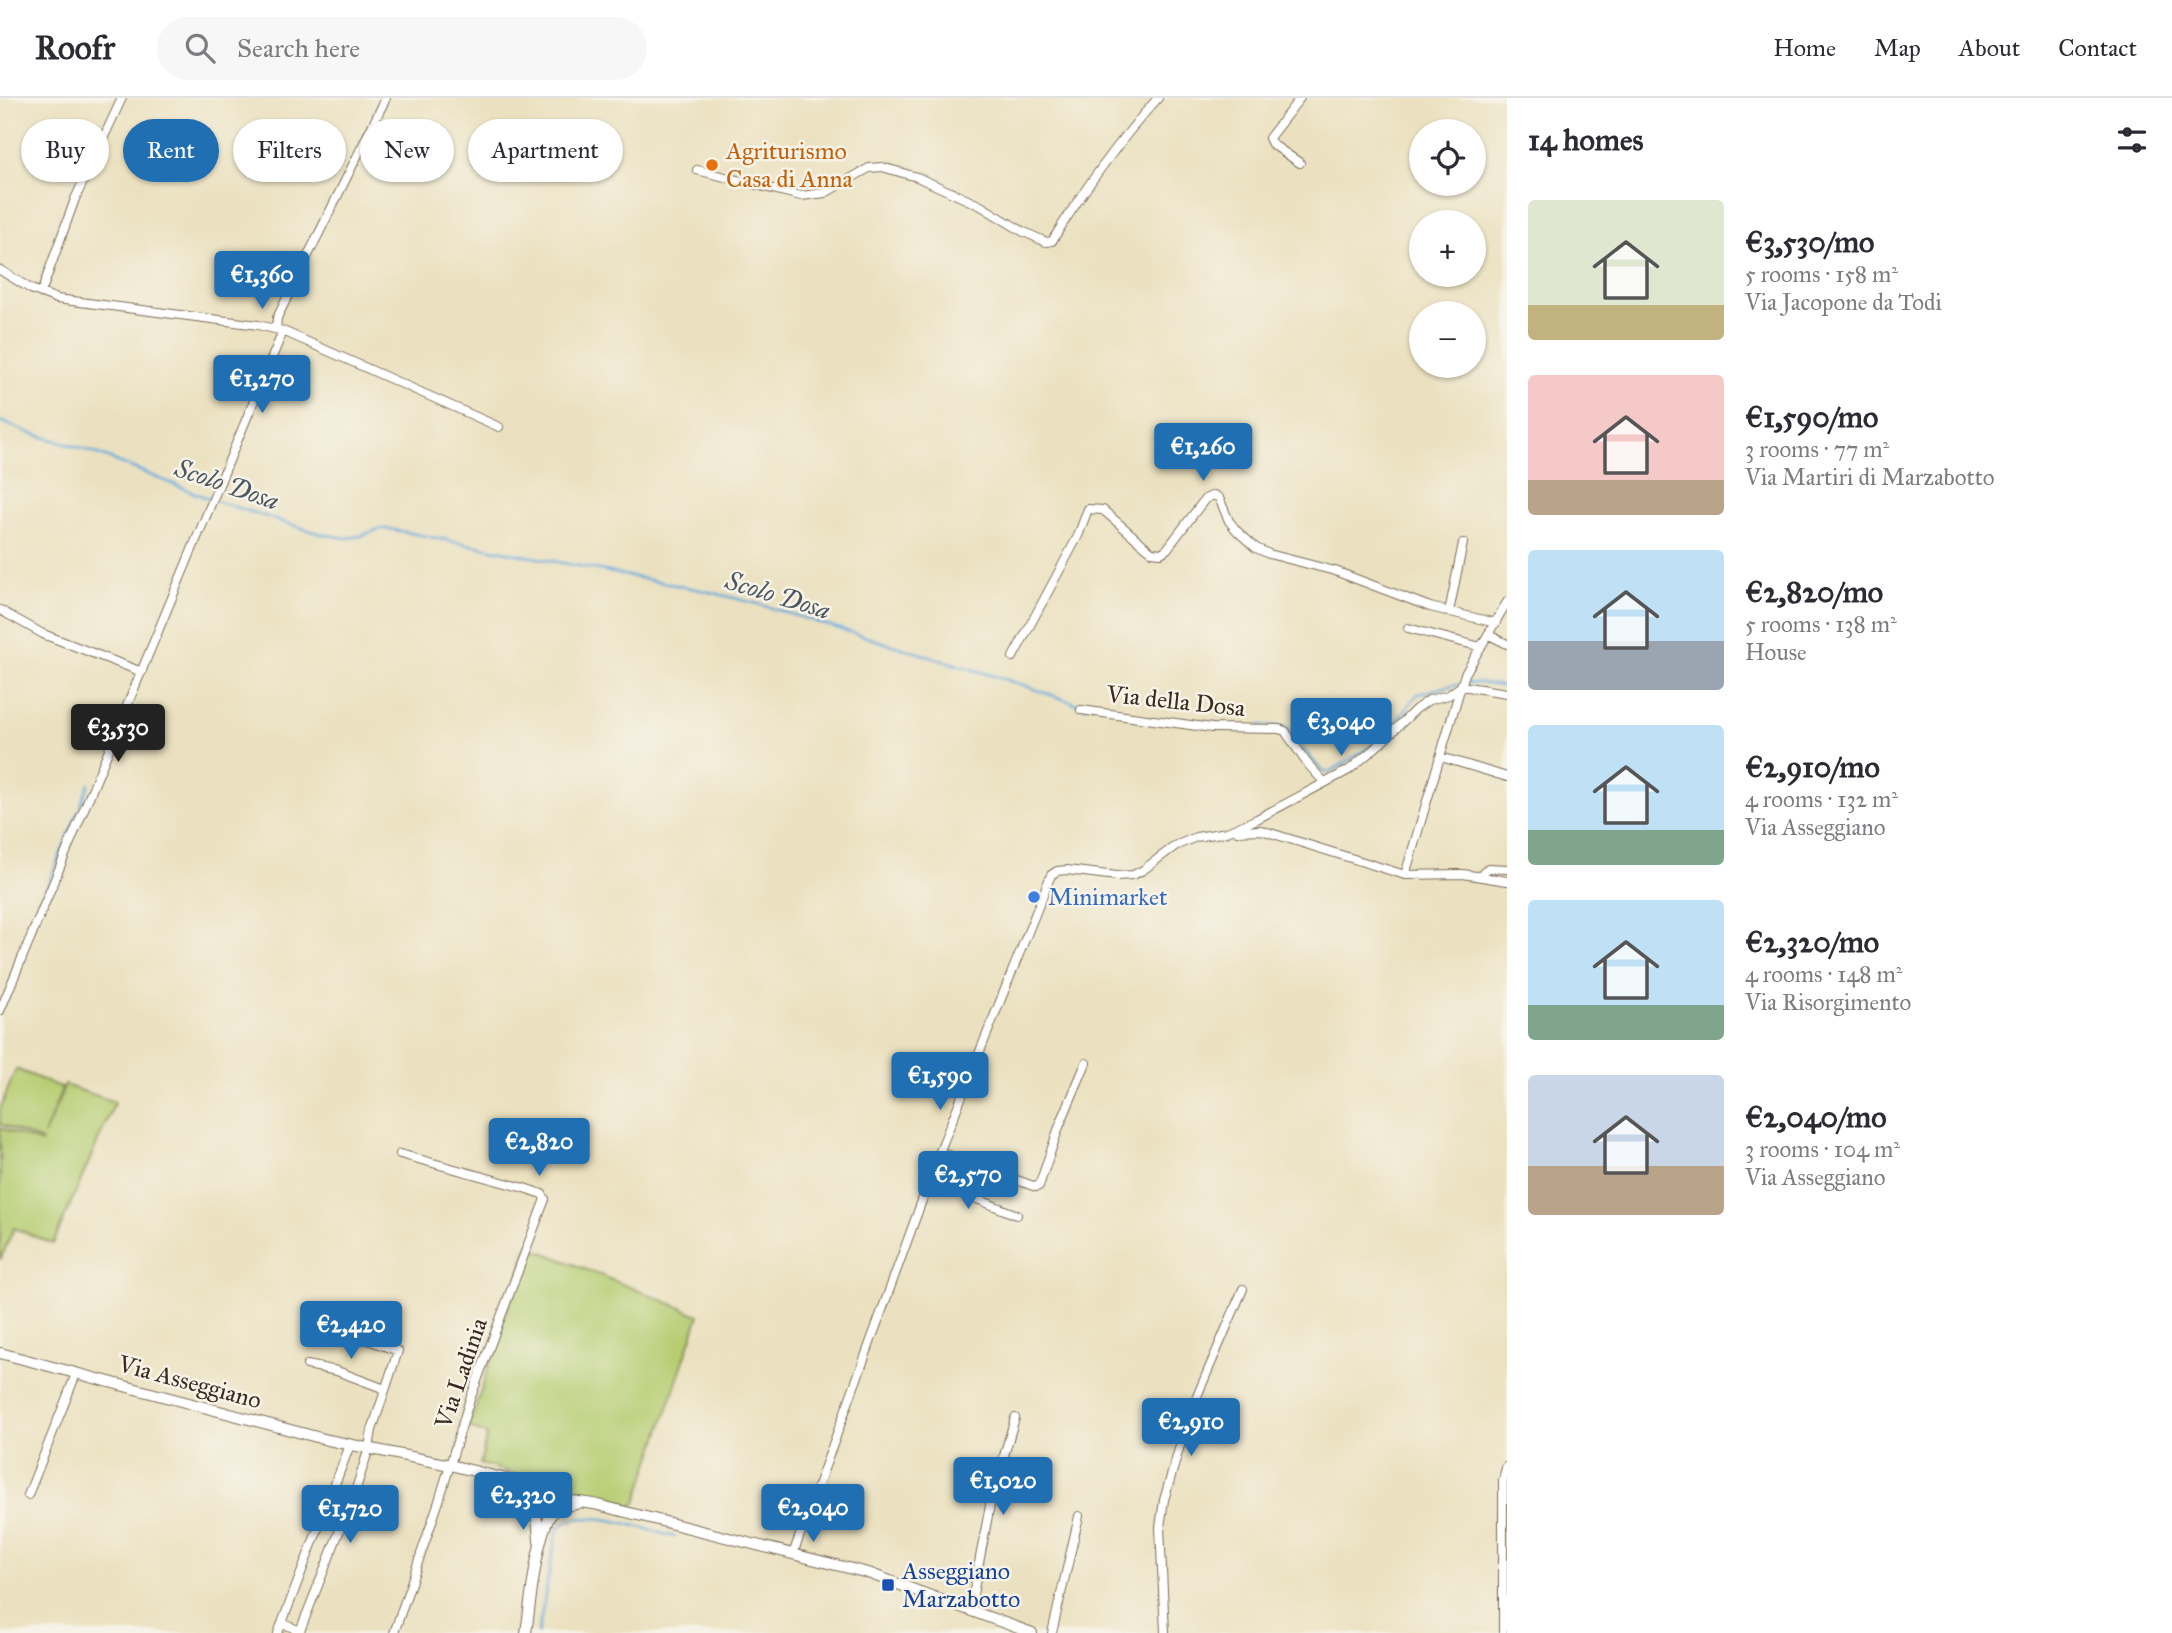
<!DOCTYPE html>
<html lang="en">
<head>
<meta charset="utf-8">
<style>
	body { margin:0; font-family:"IM FELL Great Primer",serif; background:#f7f7f7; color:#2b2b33; height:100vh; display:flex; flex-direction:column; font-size:26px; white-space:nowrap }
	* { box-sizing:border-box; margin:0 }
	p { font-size:23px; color:#7c7c81 }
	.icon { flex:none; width:38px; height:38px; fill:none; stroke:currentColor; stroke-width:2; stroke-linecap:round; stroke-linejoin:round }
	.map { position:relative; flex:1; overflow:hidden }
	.drawer { display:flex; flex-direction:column; background:#fff; width:665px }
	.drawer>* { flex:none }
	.banner { position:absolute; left:21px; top:21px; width:665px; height:63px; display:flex; gap:14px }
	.fabs { position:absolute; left:1409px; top:21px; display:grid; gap:14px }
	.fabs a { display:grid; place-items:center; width:77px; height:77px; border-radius:50%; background:#fff; box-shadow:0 2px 5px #0004; font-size:35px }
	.price { position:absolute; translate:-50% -60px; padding:0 16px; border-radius:7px; background:#1f6fb2; color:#fff; font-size:23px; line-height:46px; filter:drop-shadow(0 2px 4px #0008) }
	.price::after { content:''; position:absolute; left:50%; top:42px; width:21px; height:16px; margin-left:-10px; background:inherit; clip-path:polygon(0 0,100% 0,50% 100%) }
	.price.current { background:#222; color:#fff }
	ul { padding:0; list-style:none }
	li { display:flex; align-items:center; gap:21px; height:175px; padding:0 21px }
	li span { display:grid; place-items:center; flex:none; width:196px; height:140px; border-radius:7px; color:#555 }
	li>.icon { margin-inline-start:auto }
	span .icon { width:84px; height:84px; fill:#fffc; stroke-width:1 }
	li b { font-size:30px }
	h2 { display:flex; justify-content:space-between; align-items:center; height:84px; padding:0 21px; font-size:30px }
	.chip { padding:0 24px; border-radius:32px; background:#fff; box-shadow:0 2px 5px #0004; font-size:24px; line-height:63px }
	.chip.current { background:#1f6fb2; color:#fff }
	header { display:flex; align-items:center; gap:42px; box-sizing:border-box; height:98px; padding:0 35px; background:#fff; border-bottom:2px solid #e1e1e2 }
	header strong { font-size:33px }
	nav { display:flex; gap:38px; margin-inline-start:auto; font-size:24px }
	.search { width:490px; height:63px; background:#f7f7f7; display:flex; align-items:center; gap:18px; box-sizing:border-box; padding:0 24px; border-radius:38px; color:#7c7c81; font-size:26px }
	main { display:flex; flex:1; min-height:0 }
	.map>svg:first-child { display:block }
	.green { fill:#b6cd72; stroke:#787c48; stroke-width:2 }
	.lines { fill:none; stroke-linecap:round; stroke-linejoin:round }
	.stream { stroke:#65a9da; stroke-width:2.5 }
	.minor-casing { stroke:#796a57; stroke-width:10 }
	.tertiary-casing { stroke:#796a57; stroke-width:12 }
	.minor { stroke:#fff; stroke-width:8 }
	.tertiary { stroke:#fff; stroke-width:10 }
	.food-dot { fill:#e8710a; stroke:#f7f3e8; stroke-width:2.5 }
	.shop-dot { fill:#3f7fe0; stroke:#f7f3e8; stroke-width:2.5 }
	.transit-dot { fill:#1a4fb4; stroke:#f7f3e8; stroke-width:2.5 }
	.labels { text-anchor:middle; stroke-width:5; stroke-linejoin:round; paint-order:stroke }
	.food-label { font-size:24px; fill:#c56008; stroke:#f7f3e8; text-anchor:start }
	.street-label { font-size:24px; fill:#3b2a1e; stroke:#f7f3e8 }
	.shop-label { font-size:24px; fill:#366cbe; stroke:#f7f3e8; text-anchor:start }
	.transit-label { font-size:24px; fill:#164399; stroke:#f7f3e8; text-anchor:start }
	.water-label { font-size:26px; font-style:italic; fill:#4a5660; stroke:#f7f3e8 }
</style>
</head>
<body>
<header>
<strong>Roofr</strong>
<div class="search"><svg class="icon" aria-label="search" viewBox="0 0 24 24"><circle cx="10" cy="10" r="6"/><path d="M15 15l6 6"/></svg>Search here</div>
<nav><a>Home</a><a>Map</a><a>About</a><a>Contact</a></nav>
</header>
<main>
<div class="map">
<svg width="1507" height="1535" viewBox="0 0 1507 1535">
	<rect width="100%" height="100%" fill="#f7f3e8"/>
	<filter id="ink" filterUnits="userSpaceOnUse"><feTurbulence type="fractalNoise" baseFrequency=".0143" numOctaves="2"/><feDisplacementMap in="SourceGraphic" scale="14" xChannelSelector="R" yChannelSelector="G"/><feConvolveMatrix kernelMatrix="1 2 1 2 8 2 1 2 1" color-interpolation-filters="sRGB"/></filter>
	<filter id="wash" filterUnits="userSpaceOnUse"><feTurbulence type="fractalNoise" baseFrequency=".00686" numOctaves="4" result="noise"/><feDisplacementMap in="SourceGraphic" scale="28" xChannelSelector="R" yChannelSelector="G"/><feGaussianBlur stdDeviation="1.57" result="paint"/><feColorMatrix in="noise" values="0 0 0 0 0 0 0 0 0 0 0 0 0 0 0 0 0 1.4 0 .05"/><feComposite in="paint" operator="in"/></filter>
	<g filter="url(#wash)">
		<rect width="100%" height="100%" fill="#ebe1c0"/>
		<path class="green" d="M16,971L62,990L44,1037L65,987L115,1004L53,1146L14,1130L0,1162V1030L41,1045L42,1043L0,1026V1011Z
			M528,1148L699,1217L636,1405L631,1408L480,1366L487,1337L469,1329Z"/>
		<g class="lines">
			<path class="stream" d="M0,323L27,334L93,354L210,401
				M216,403L321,436L346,440L361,438L379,431H390L706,493L758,506L1020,586L1086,609
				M1464,585H1482L1507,589
				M1196,624L1221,626
				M1259,627L1286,629C1300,644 1308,661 1324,674H1330L1371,648L1391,629L1418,596L1457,586
				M80,708L89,686
				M22,848L79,712
				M538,1535L557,1433C573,1403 649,1433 675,1439"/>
		</g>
	</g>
	<g filter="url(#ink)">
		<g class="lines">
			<defs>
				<path id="minor" d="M1300,65L1272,46L1269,40L1300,0
					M697,72L801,98L825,95L869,70L882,69L917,79L981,108L1022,133L1046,144L1052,143C1083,93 1118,44 1158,0
					M0,172L31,191L57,201L258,227L283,233L499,329
					M41,195L75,101L122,0
					M276,231L277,220L386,0
					M0,512L43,536L142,574
					M1449,514L1463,445
					M1408,530L1481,549
					M1489,537L1507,546
					M1013,559L1078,438L1088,411L1103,412L1146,449L1152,454L1161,455L1167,451L1205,401L1214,397L1219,400L1229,423L1237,433L1256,450L1269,456L1335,473L1430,509L1496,525
					M1461,588L1507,595
					M1081,612L1212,630L1279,631L1285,633L1306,664L1324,684
					M1441,659L1507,679
					M1237,733L1261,732L1405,777L1461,588L1465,576L1507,504
					M1405,777L1463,776L1507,783
					M1480,778L1488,770L1507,771
					M0,913L283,233
					M940,1054L1036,1089L1039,1088L1059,1029L1086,965
					M930,1082L1017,1117
					M311,1221L398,1253L372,1332L369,1350L355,1394L300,1533L282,1525L350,1347
					M307,1267L337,1273L385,1291
					M28,1397L76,1276
					M793,1456L943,1045L1051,777L1057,773L1067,772L1117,778L1133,777L1143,772L1175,748L1196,739L1227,734L1257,721L1349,672L1382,644L1416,611L1429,602L1449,597L1461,588
					M970,1512L991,1402L1015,1320
					M278,1535L282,1525
					M394,1535L439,1403L469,1304L545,1101L542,1096L524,1090L400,1056
					M1052,1535L1079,1418
					M1165,1535L1160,1429L1164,1402L1189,1317L1243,1191
					M1503,1535V1383L1506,1369"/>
				<path id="tertiary" d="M0,1255L328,1342L450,1367L526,1386L549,1400L594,1406L868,1475L1032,1535
					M517,1384C535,1401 538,1420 539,1443
					M526,1535C530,1510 537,1427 555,1412C560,1408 569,1407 576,1406"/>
			</defs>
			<use href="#minor" class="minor-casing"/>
			<use href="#tertiary" class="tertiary-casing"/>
			<use href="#minor" class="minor"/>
			<use href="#tertiary" class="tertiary"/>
		</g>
	</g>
	<circle class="food-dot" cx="712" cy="67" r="7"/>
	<circle class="shop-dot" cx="1034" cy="799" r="7"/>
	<rect class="transit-dot" x="881" y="1480" width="14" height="14" rx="3.5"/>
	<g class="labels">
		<g class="food-label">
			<text x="726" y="61">Agriturismo<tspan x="726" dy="28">Casa di Anna</tspan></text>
		</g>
		<g class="street-label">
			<text transform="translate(1176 603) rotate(6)" y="8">Via della Dosa</text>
			<text transform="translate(461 1275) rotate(-71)" y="8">Via Ladinia</text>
			<text transform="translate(190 1284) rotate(15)" y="8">Via Asseggiano</text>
		</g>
		<g class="shop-label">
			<text x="1048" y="807">Minimarket</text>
		</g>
		<g class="transit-label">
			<text x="902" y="1481">Asseggiano<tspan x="902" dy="28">Marzabotto</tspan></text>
		</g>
		<g class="water-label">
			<text transform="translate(227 386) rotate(19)" y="9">Scolo Dosa</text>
			<text transform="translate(778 497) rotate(17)" y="9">Scolo Dosa</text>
		</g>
	</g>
</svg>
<div class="fabs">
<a><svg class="icon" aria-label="locate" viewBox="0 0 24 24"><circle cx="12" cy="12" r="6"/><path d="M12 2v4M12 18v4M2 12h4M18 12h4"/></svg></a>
<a>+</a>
<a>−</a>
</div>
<b class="price" style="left:262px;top:213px">€1,360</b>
<b class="price" style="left:262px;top:317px">€1,270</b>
<b class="price" style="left:1203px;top:385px">€1,260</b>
<b class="price" style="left:1341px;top:660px">€3,040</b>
<b class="price current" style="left:118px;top:666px">€3,530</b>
<b class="price" style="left:940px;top:1014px">€1,590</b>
<b class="price" style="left:539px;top:1080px">€2,820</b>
<b class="price" style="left:968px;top:1113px">€2,570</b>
<b class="price" style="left:351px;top:1263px">€2,420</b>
<b class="price" style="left:1191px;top:1360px">€2,910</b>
<b class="price" style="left:1003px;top:1419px">€1,020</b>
<b class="price" style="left:523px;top:1434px">€2,320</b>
<b class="price" style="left:813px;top:1446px">€2,040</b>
<b class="price" style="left:350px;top:1447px">€1,720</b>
<div class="banner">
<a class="chip">Buy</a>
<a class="chip current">Rent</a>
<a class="chip">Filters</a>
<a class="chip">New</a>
<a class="chip">Apartment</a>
</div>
</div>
<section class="drawer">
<h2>14 homes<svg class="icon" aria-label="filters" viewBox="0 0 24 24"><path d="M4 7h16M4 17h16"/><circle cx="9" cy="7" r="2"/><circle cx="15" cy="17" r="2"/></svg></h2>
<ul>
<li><span style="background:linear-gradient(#dfe7d0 75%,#c2b280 0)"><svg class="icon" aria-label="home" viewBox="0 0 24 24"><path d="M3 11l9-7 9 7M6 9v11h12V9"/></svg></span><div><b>€3,530/mo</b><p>5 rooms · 158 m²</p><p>Via Jacopone da Todi</p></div></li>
<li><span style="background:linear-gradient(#f6c9c9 75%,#b9a48a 0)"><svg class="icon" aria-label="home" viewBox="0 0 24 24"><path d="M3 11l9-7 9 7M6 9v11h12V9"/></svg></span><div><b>€1,590/mo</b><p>3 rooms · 77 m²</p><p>Via Martiri di Marzabotto</p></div></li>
<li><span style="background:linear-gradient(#bfe0f5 65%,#9aa5b1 0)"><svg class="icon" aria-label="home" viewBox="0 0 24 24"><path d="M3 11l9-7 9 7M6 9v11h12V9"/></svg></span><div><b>€2,820/mo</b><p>5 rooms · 138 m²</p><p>House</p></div></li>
<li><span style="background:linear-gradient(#bfe0f5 75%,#7fa58c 0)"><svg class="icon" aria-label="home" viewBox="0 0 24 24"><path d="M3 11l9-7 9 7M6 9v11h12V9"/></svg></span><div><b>€2,910/mo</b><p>4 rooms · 132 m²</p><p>Via Asseggiano</p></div></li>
<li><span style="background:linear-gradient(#bfe0f5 75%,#7fa58c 0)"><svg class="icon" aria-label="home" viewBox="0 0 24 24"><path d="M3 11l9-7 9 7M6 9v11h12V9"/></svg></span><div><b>€2,320/mo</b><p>4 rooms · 148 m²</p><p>Via Risorgimento</p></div></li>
<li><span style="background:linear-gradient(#c9d6e8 65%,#b9a48a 0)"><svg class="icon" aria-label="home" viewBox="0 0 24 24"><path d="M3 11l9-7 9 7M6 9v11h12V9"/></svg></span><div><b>€2,040/mo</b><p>3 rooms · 104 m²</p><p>Via Asseggiano</p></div></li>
</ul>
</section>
</main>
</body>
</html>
